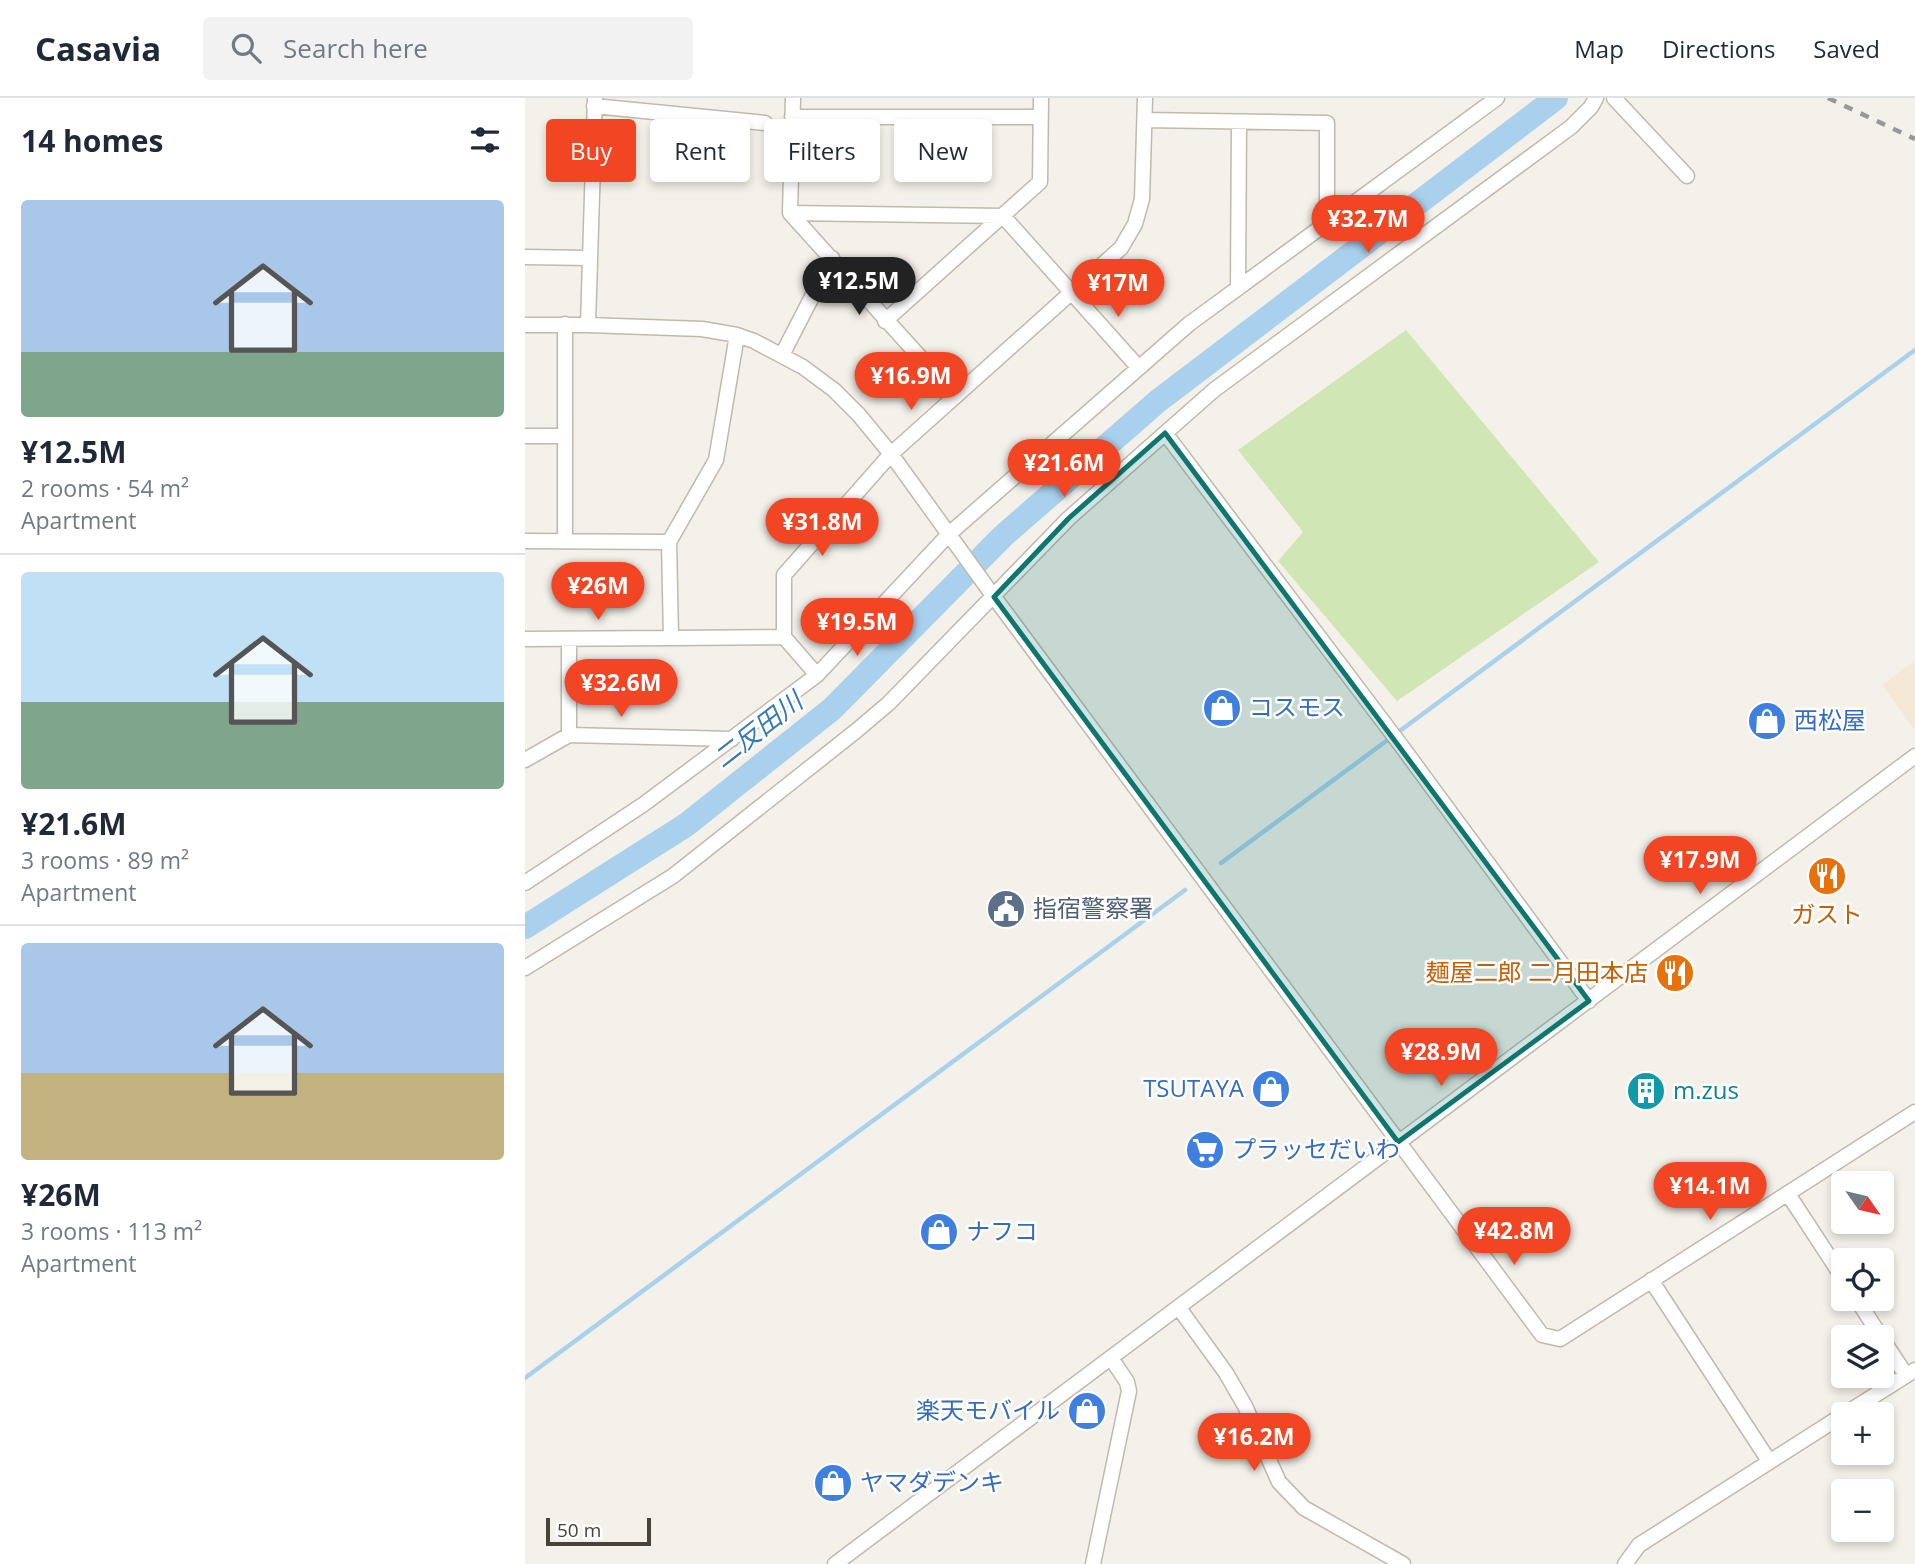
<!DOCTYPE html>
<html lang="en">
<head>
<meta charset="utf-8">
<style>
	body { margin:0; font-family:"Open Sans","Noto Sans JP",sans-serif; background:#f2f2f3; color:#1f2937; height:100vh; display:flex; flex-direction:column; font-size:26px; white-space:nowrap }
	* { box-sizing:border-box; margin:0 }
	p { font-size:23px; color:#747a83 }
	.icon { flex:none; width:38px; height:38px; fill:none; stroke:currentColor; stroke-width:2; stroke-linecap:round; stroke-linejoin:round }
	.map { position:relative; flex:1; overflow:hidden }
	.details { display:flex; flex-direction:column; background:#fff; width:525px }
	.details>* { flex:none }
	.top-card { position:absolute; left:21px; top:21px; width:665px; height:63px; display:flex; gap:14px }
	.needle { width:46px; rotate:124deg }
	.fabs { position:absolute; left:1306px; top:1073px; display:grid; gap:14px }
	.fabs a { display:grid; place-items:center; width:63px; height:63px; border-radius:7px; background:#fff; box-shadow:0 4px 10px #0003; font-size:35px }
	.scale { position:absolute; left:21px; bottom:18px; width:105px; box-sizing:border-box; padding-left:7px; border:4px solid #484238; border-top:0; font-size:19px; line-height:24px; white-space:nowrap; color:#484238; -webkit-text-stroke:5px #fff; paint-order:stroke }
	.price { position:absolute; translate:-50% -60px; padding:0 16px; border-radius:24px; background:#f24524; color:#fff; font-size:23px; line-height:46px; filter:drop-shadow(0 2px 4px #0008) }
	.price::after { content:''; position:absolute; left:50%; top:42px; width:21px; height:16px; margin-left:-10px; background:inherit; clip-path:polygon(0 0,100% 0,50% 100%) }
	.price.current { background:#222; color:#fff }
	ul { padding:0; list-style:none }
	li { display:grid; align-content:center; gap:14px; height:371px; padding:0 21px }
	li+li { border-top:2px solid #e0e1e3 }
	li span { display:grid; place-items:center; height:217px; border-radius:7px; color:#555 }
	li>.icon { margin-inline-start:auto }
	span .icon { width:126px; height:126px; fill:#fffc; stroke-width:1 }
	li b { font-size:30px }
	h2 { display:flex; justify-content:space-between; align-items:center; height:84px; padding:0 21px; font-size:30px }
	.chip { padding:0 24px; border-radius:7px; background:#fff; box-shadow:0 4px 10px #0003; font-size:24px; line-height:63px }
	.chip.current { background:#f24524; color:#fff }
	header { display:flex; align-items:center; gap:42px; box-sizing:border-box; height:98px; padding:0 35px; background:#fff; border-bottom:2px solid #e0e1e3 }
	header strong { font-size:33px }
	nav { display:flex; gap:38px; margin-inline-start:auto; font-size:24px }
	.search { width:490px; height:63px; background:#f2f2f3; display:flex; align-items:center; gap:18px; box-sizing:border-box; padding:0 24px; border-radius:7px; color:#747a83; font-size:26px }
	main { display:flex; flex:1; min-height:0 }
	.map>svg:first-child { display:block }
	.commercial { fill:#f5e8d7 }
	.green { fill:#d0e7b5 }
	.lines { fill:none; stroke-linecap:round; stroke-linejoin:round }
	.stream { stroke:#a9d1ee; stroke-width:4.5 }
	.river { stroke:#a9d1ee; stroke-width:24 }
	.minor-casing { stroke:#c0b9ad; stroke-width:17 }
	.minor { stroke:#fff; stroke-width:14 }
	.rail { stroke:#989898; stroke-width:4.5; stroke-dasharray:9 9; stroke-linecap:butt }
	.marked { fill:#0f766e; fill-opacity:0.2; stroke:#0f766e; stroke-width:5; stroke-linejoin:round }
	.labels { text-anchor:middle; stroke-width:5; stroke-linejoin:round; paint-order:stroke }
	.shop-label { font-size:24px; fill:#366cbe; stroke:#fff; text-anchor:start }
	.service-label { font-size:24px; fill:#4e5e75; stroke:#fff; text-anchor:start }
	.food-label { font-size:24px; fill:#c56008; stroke:#fff }
	.culture-label { font-size:24px; fill:#0d838f; stroke:#fff; text-anchor:start }
	.water-label { font-size:26px; font-style:italic; fill:#357bb1; stroke:#fff }
</style>
</head>
<body>
<header>
<strong>Casavia</strong>
<div class="search"><svg class="icon" aria-label="search" viewBox="0 0 24 24"><circle cx="10" cy="10" r="6"/><path d="M15 15l6 6"/></svg>Search here</div>
<nav><a>Map</a><a>Directions</a><a>Saved</a></nav>
</header>
<main>
<section class="details">
<h2>14 homes<svg class="icon" aria-label="filters" viewBox="0 0 24 24"><path d="M4 7h16M4 17h16"/><circle cx="9" cy="7" r="2"/><circle cx="15" cy="17" r="2"/></svg></h2>
<ul>
<li><span style="background:linear-gradient(#a9c7e8 70%,#7fa58c 0)"><svg class="icon" aria-label="home" viewBox="0 0 24 24"><path d="M3 11l9-7 9 7M6 9v11h12V9"/></svg></span><div><b>¥12.5M</b><p>2 rooms · 54 m²</p><p>Apartment</p></div></li>
<li><span style="background:linear-gradient(#bfe0f5 60%,#7fa58c 0)"><svg class="icon" aria-label="home" viewBox="0 0 24 24"><path d="M3 11l9-7 9 7M6 9v11h12V9"/></svg></span><div><b>¥21.6M</b><p>3 rooms · 89 m²</p><p>Apartment</p></div></li>
<li><span style="background:linear-gradient(#a9c7e8 60%,#c2b280 0)"><svg class="icon" aria-label="home" viewBox="0 0 24 24"><path d="M3 11l9-7 9 7M6 9v11h12V9"/></svg></span><div><b>¥26M</b><p>3 rooms · 113 m²</p><p>Apartment</p></div></li>
</ul>
</section>
<div class="map">
<svg width="1390" height="1466" viewBox="0 0 1390 1466">
	<rect width="100%" height="100%" fill="#f4f1ea"/>
	<path class="commercial" d="M1390,562V632L1357,587Z"/>
	<path class="green" d="M881,232L1074,464L872,603L753,463L778,434L713,352Z"/>
	<g class="lines">
		<path class="stream" d="M876,632L1390,252
			M696,765L864,641
			M0,1280L660,792"/>
		<path class="river" d="M0,829L161,727L307,611L478,438L633,303L1031,0"/>
		<defs>
			<path id="minor" d="M268,0L265,115L430,298
				M1089,0L1162,78
				M69,8L240,25
				M267,19H516
				M620,22L802,25V125
				M265,115L478,118L614,270
				M0,159L65,160
				M713,190L714,24
				M360,223L515,84L516,0
				M40,226V442
				M0,227H63L177,231L212,237L229,243L278,269L309,292L334,317L366,356L469,499L1017,1237L1035,1241L1390,1014
				M63,227L70,0
				M257,257L307,160
				M640,335L875,646L1064,903
				M0,338H40
				M0,443L144,444L191,362L212,237
				M144,444L146,540L259,539
				M0,541L146,540
				M292,577L259,539V477L366,356L596,150L610,126L617,101L620,0
				M44,637V541
				M0,662L44,637L207,641
				M0,785L119,706L292,577L424,436L664,226L972,0
				M0,870L148,778L331,633L364,605L544,420L689,292L1046,29L1066,9L1071,0
				M1263,1096L1318,1180
				M1126,1182L1244,1363
				M1331,1200L1356,1239
				M654,1210L701,1275L720,1308L754,1384L779,1410L878,1466
				M1356,1239L1381,1277
				M1320,1316L1390,1272
				M310,1466L1390,658
				M568,1466L604,1293L602,1284L586,1260
				M1100,1466L1114,1447L1318,1317"/>
		</defs>
		<use href="#minor" class="minor-casing"/>
		<use href="#minor" class="minor"/>
		<path class="rail" d="M1303,0L1390,41"/>
	</g>
	<path class="marked" d="M640,335L1064,903L873,1044L469,499L544,420Z"/>
	<defs>
		<symbol id="shop-disc" viewBox="-11 -11 22 22"><circle r="9.5" fill="#3f7fe0" stroke="#fff"/><path d="M-5-2.5h2.3a2.7 3.5 0 0 1 5.4 0H5L5.5 6h-11ZM-1.5-2.5h3a1.5 2.3 0 0 0-3 0Z" fill="#fff"/></symbol>
		<symbol id="restaurant-disc" viewBox="-11 -11 22 22"><circle r="9.5" fill="#e8710a" stroke="#fff"/><path d="M-5-6h1v4h1v-4h1v4h1v-4h1v5L-1.5 .5V6h-2V.5L-5-1ZM5-6V6H3V1.5H1.5Q1.5-4 5-6Z" fill="#fff"/></symbol>
		<symbol id="civic-disc" viewBox="-11 -11 22 22"><circle r="9.5" fill="#5c6f8a" stroke="#fff"/><path d="M-.6-6.5H3V-4.5H.6V-3L4-1V1h2V6H-6V1h2V-1L-.6-3ZM-1.2 2.5V6h2.4V2.5Z" fill="#fff"/></symbol>
		<symbol id="building-disc" viewBox="-11 -11 22 22"><circle r="9.5" fill="#0f9aa8" stroke="#fff"/><path d="M-4-6H4V6H1V3H-1V6H-4ZM-2.5-4.3h1.7v1.8h-1.7ZM.8-4.3h1.7v1.8H.8ZM-2.5-1h1.7V.8h-1.7ZM.8-1h1.7V.8H.8Z" fill="#fff"/></symbol>
		<symbol id="supermarket-disc" viewBox="-11 -11 22 22"><circle r="9.5" fill="#3f7fe0" stroke="#fff"/><path d="M-6-5.5h2.5l.6 2H6L4.5 2H-2.5L-4.4-4H-6ZM-1.5 3.2a1.3 1.3 0 1 0 .1 0ZM3 3.2a1.3 1.3 0 1 0 .1 0Z" fill="#fff"/></symbol>
	</defs>
	<g fill-rule="evenodd">
		<use href="#shop-disc" x="675" y="588" width="44" height="44"/>
		<use href="#shop-disc" x="1220" y="601" width="44" height="44"/>
		<use href="#restaurant-disc" x="1280" y="756" width="44" height="44"/>
		<use href="#civic-disc" x="459" y="789" width="44" height="44"/>
		<use href="#restaurant-disc" x="1128" y="853" width="44" height="44"/>
		<use href="#shop-disc" x="724" y="969" width="44" height="44"/>
		<use href="#building-disc" x="1099" y="971" width="44" height="44"/>
		<use href="#supermarket-disc" x="658" y="1030" width="44" height="44"/>
		<use href="#shop-disc" x="392" y="1112" width="44" height="44"/>
		<use href="#shop-disc" x="540" y="1291" width="44" height="44"/>
		<use href="#shop-disc" x="286" y="1363" width="44" height="44"/>
	</g>
	<g class="labels">
		<g class="shop-label">
			<text x="724" y="618">コスモス</text>
			<text x="1269" y="631">西松屋</text>
			<text x="719" y="999" text-anchor="end">TSUTAYA</text>
			<text x="707" y="1060">プラッセだいわ</text>
			<text x="441" y="1142">ナフコ</text>
			<text x="535" y="1321" text-anchor="end">楽天モバイル</text>
			<text x="335" y="1393">ヤマダデンキ</text>
		</g>
		<g class="service-label">
			<text x="508" y="819">指宿警察署</text>
		</g>
		<g class="food-label">
			<text x="1302" y="825">ガスト</text>
			<text x="1123" y="883" text-anchor="end">麺屋二郎 二月田本店</text>
		</g>
		<g class="culture-label">
			<text x="1148" y="1001">m.zus</text>
		</g>
		<g class="water-label">
			<text transform="translate(233 632) rotate(-38)" y="9">二反田川</text>
		</g>
	</g>
</svg>
<div class="fabs">
<a><svg class="needle" viewBox="-14 -14 28 28"><path d="M0-13l5 13h-10z" fill="#e53935"/><path d="M0 13l5-13h-10z" fill="#747a83"/></svg></a>
<a><svg class="icon" aria-label="locate" viewBox="0 0 24 24"><circle cx="12" cy="12" r="6"/><path d="M12 2v4M12 18v4M2 12h4M18 12h4"/></svg></a>
<a><svg class="icon" aria-label="layers" viewBox="0 0 24 24"><path d="M12 4l9 5-9 5-9-5zM3 14l9 5 9-5"/></svg></a>
<a>+</a>
<a>−</a>
</div>
<div class="scale">50 m</div>
<b class="price" style="left:843px;top:157px">¥32.7M</b>
<b class="price current" style="left:334px;top:219px">¥12.5M</b>
<b class="price" style="left:593px;top:221px">¥17M</b>
<b class="price" style="left:386px;top:314px">¥16.9M</b>
<b class="price" style="left:539px;top:401px">¥21.6M</b>
<b class="price" style="left:297px;top:460px">¥31.8M</b>
<b class="price" style="left:73px;top:524px">¥26M</b>
<b class="price" style="left:332px;top:560px">¥19.5M</b>
<b class="price" style="left:96px;top:621px">¥32.6M</b>
<b class="price" style="left:1175px;top:798px">¥17.9M</b>
<b class="price" style="left:916px;top:990px">¥28.9M</b>
<b class="price" style="left:1185px;top:1124px">¥14.1M</b>
<b class="price" style="left:989px;top:1169px">¥42.8M</b>
<b class="price" style="left:729px;top:1375px">¥16.2M</b>
<div class="top-card">
<a class="chip current">Buy</a>
<a class="chip">Rent</a>
<a class="chip">Filters</a>
<a class="chip">New</a>
</div>
</div>
</main>
</body>
</html>
